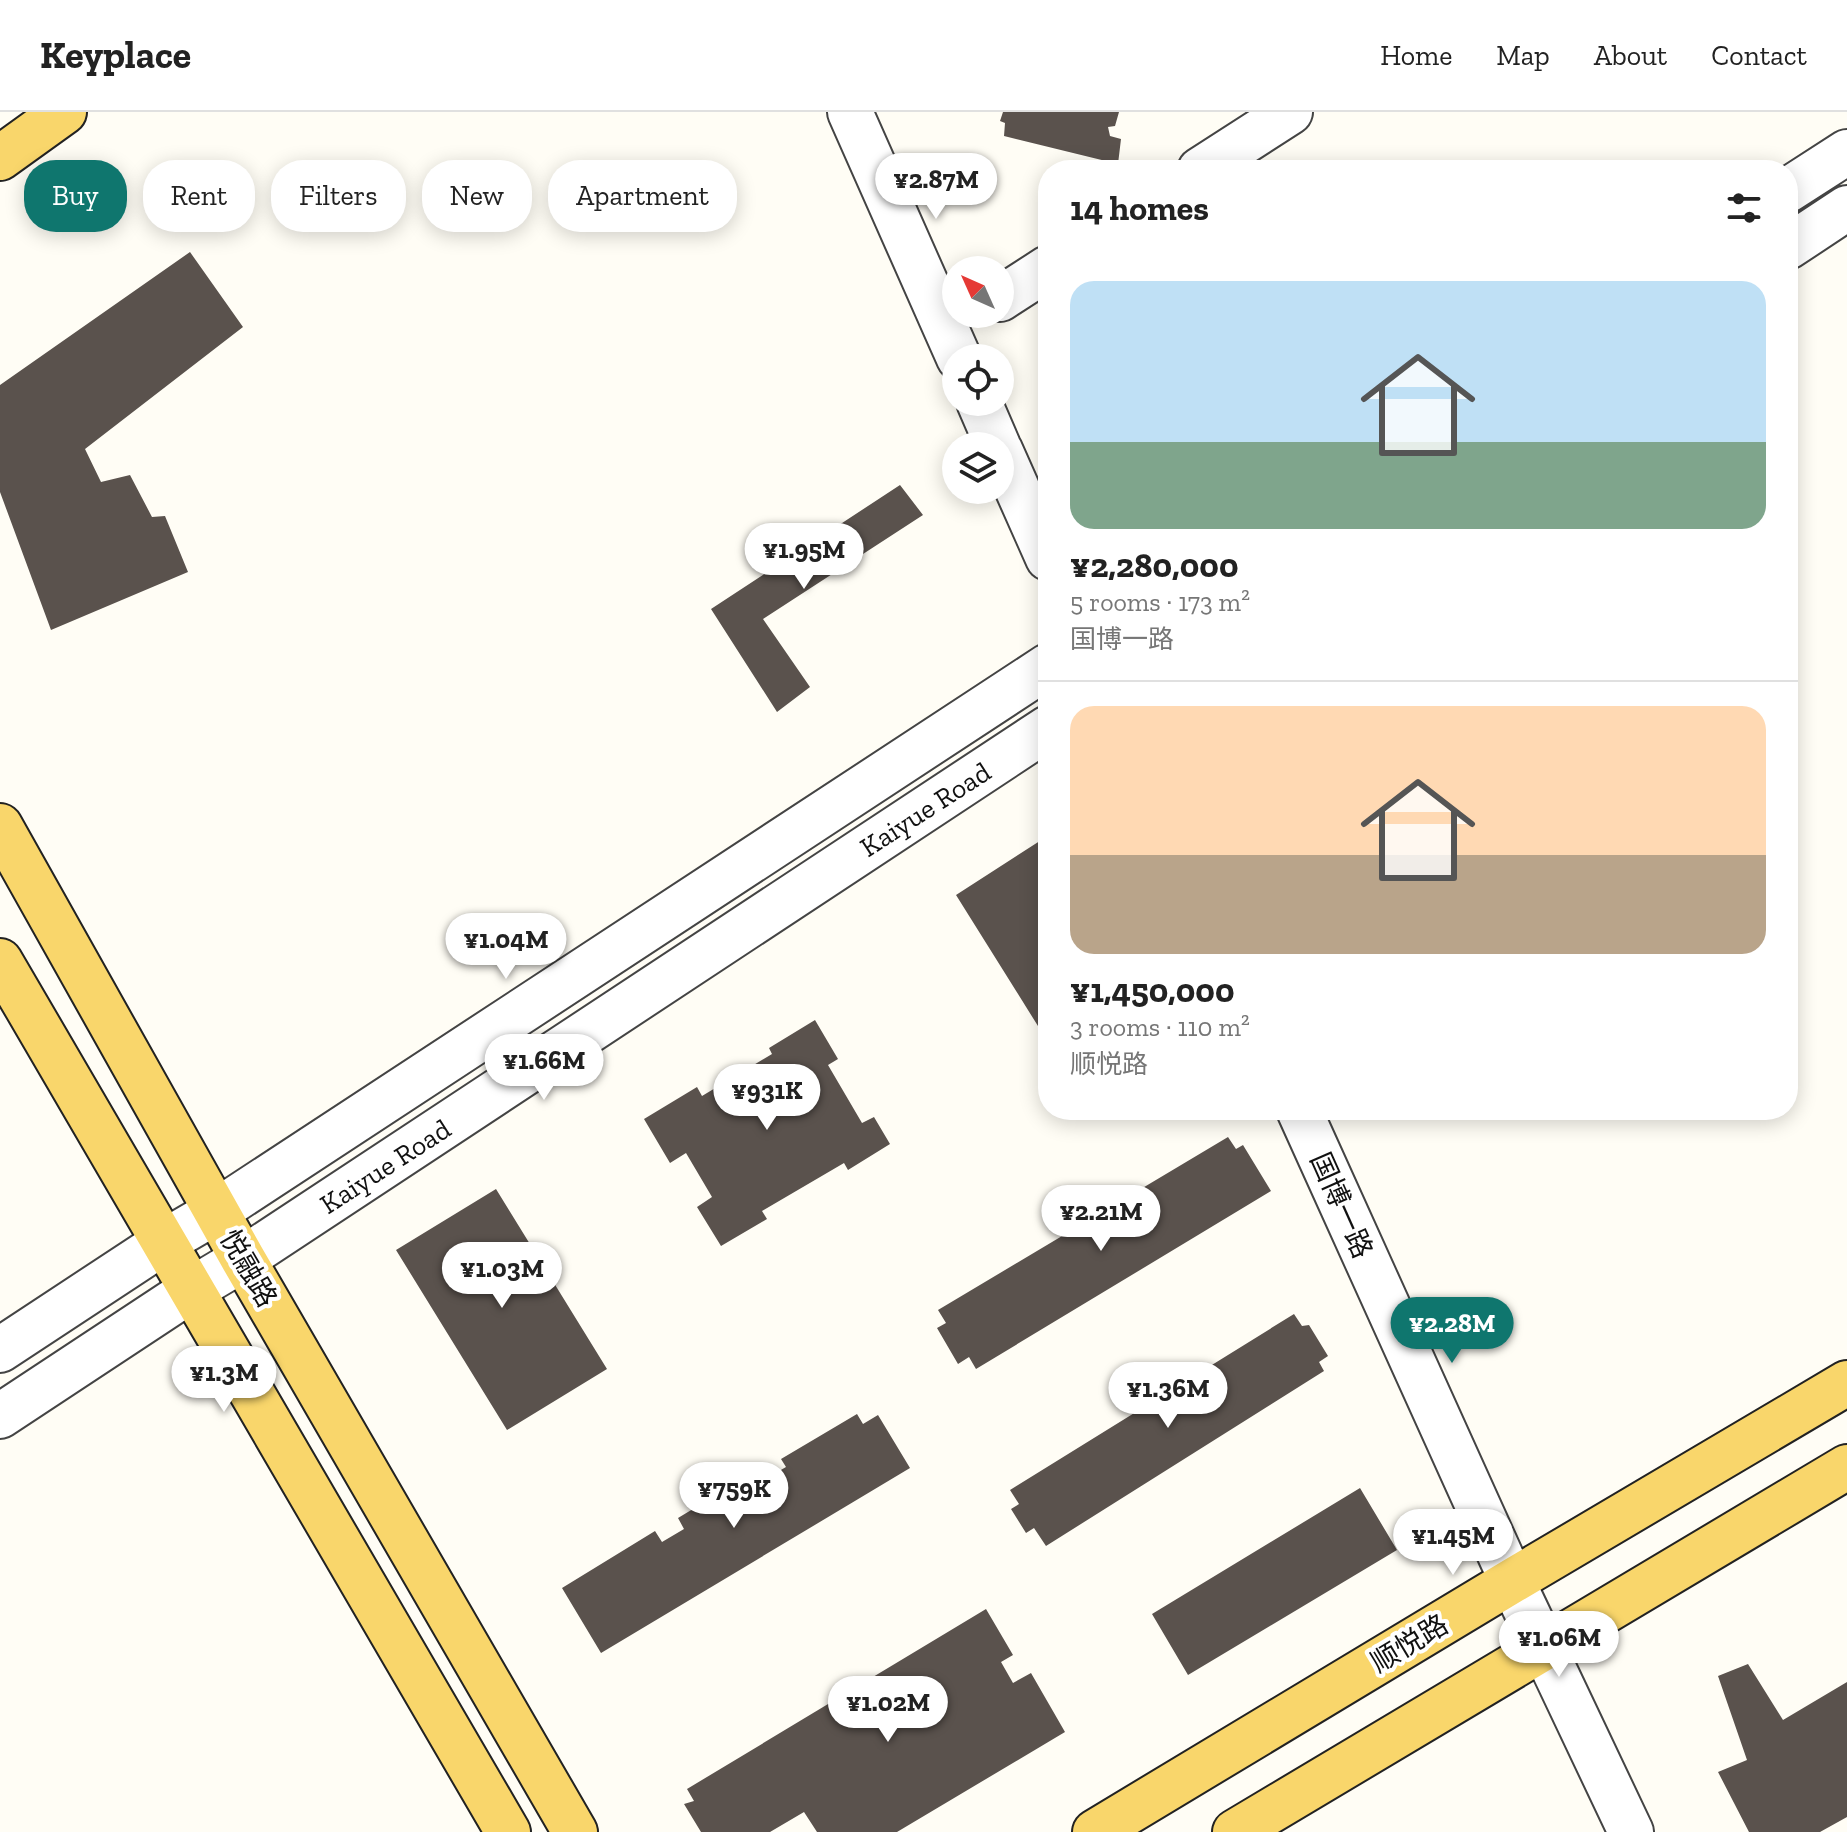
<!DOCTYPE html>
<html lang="en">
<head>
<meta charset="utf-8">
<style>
	body { margin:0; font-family:"Zilla Slab","Noto Sans SC",serif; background:#f2f2f2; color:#222; height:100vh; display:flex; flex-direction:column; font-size:30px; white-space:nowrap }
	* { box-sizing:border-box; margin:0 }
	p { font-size:26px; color:#767676 }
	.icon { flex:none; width:44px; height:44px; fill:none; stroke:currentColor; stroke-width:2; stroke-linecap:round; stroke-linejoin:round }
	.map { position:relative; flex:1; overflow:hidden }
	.panel { position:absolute; left:1038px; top:48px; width:760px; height:960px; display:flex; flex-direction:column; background:#fff; border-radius:32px; box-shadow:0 4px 20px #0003 }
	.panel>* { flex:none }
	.banner { position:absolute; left:24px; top:48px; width:760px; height:72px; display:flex; gap:16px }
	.needle { width:52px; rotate:315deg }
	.controls { position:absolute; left:942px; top:144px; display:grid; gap:16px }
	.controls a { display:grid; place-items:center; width:72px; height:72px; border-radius:50%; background:#fff; box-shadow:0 4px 20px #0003; font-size:40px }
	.price { position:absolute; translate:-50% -68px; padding:0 18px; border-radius:28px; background:#fff; color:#222; font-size:26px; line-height:52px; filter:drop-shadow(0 2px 4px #0008) }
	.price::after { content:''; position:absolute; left:50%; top:48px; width:24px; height:18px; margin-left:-12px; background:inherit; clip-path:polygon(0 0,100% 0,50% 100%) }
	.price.on { background:#0f766e; color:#fff }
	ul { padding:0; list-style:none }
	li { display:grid; align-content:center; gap:16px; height:424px; padding:0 32px }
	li+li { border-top:2px solid #e0e0e0 }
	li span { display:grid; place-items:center; height:248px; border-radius:24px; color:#555 }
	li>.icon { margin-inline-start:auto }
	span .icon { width:144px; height:144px; fill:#fffc; stroke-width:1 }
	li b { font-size:34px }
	h2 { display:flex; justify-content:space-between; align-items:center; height:96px; padding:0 32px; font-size:34px }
	.pill { padding:0 28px; border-radius:32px; background:#fff; box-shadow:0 4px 20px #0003; font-size:28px; line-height:72px }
	.pill.on { background:#0f766e; color:#fff }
	header { display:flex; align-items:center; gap:48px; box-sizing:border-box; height:112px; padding:0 40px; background:#fff; border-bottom:2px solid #e0e0e0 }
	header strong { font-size:38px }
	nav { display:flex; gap:44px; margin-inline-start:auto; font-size:28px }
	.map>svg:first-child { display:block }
	.building { fill:#5a524d }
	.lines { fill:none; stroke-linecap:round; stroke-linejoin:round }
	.minor-casing { stroke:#444; stroke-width:48 }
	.major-casing { stroke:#222; stroke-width:48 }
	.minor { stroke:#fff; stroke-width:44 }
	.major { stroke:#f9d66b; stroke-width:44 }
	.labels { text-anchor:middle; stroke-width:8; stroke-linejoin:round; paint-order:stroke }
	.street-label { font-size:28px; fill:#111; stroke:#fff }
</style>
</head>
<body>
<header>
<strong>Keyplace</strong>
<nav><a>Home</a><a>Map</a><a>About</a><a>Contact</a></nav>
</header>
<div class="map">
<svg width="1847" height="1720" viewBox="0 0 1847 1720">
	<rect width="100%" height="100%" fill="#fffdf5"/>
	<path class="building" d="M1003,0H1119L1115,14L1108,15L1110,24L1121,27L1118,52L1004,24L1005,11L1000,9Z
		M190,140L243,215L85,337L101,370L130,363L152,405L165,404L188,460L51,518L0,380V273Z
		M900,373L923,403L763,507L810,575L777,600L711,497Z
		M1046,725L1048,729V930L956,783Z
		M815,908L838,947L828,953L862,1011L874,1005L890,1032L848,1058L844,1051L762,1099L767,1107L721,1134L697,1095L712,1085L686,1041L670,1051L644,1007L697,975L702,984L772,942L769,936Z
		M1228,1025L1236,1037L1243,1033L1271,1079L976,1257L969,1245L958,1252L937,1216L946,1211L938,1198Z
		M496,1077L607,1257L507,1318L396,1138Z
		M1294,1202L1302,1214L1309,1213L1328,1244L1319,1250L1324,1259L1046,1434L1034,1416L1026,1421L1011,1397L1019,1392L1010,1378Z
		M857,1302L863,1312L878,1303L910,1356L601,1541L562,1476L655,1419L662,1430L684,1417L678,1406L751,1362L757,1372L786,1355L781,1347Z
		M1360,1376L1397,1438L1188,1563L1152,1502Z
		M986,1497L1013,1543L1001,1550L1013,1571L1031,1561L1065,1620L897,1720H817L804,1700L770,1720H701L684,1692L694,1689L687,1677Z
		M1748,1552L1783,1608L1847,1570V1705L1820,1720H1749L1718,1660L1747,1648L1718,1564Z"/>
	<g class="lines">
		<defs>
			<path id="minor" d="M850,0L959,246
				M1200,58L1290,0
				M1788,78L1847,40
				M1788,135L1847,96
				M1000,187L1048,156
				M979,290L998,334
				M1000,338L1048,446
				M1299,998L1512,1469L1631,1720
				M0,1238L164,1130L217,1099L1048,554
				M0,1304L191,1178L243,1147L1048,616"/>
			<path id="major" d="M0,46L64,0
				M0,714L243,1147L575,1720
				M0,849L508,1720
				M1095,1720L1512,1469L1847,1271
				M1235,1720L1847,1355"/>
		</defs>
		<use href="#minor" class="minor-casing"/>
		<use href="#major" class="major-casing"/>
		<use href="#minor" class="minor"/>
		<use href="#major" class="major"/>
	</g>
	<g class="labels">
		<g class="street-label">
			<text transform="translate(925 697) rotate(-33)" y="10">Kaiyue Road</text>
			<text transform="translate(385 1054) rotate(-33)" y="10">Kaiyue Road</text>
			<text transform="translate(1342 1093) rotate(66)" y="10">国博一路</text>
			<text transform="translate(249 1156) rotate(60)" y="10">悦融路</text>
			<text transform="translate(1409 1531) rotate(-31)" y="10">顺悦路</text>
		</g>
	</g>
</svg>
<div class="controls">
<a><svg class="needle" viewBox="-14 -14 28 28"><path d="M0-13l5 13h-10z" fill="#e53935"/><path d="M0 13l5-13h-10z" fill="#767676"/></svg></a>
<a><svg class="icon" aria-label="locate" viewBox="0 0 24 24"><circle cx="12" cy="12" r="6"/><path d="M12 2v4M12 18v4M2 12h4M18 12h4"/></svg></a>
<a><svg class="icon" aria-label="layers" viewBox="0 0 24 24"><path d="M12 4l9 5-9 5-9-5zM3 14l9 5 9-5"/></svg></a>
</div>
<b class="price" style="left:936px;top:109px">¥2.87M</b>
<b class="price" style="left:804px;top:479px">¥1.95M</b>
<b class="price" style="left:506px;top:869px">¥1.04M</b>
<b class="price" style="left:544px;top:990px">¥1.66M</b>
<b class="price" style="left:767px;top:1020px">¥931K</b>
<b class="price" style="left:1101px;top:1141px">¥2.21M</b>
<b class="price" style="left:502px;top:1198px">¥1.03M</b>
<b class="price on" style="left:1452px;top:1253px">¥2.28M</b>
<b class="price" style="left:224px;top:1302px">¥1.3M</b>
<b class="price" style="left:1168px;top:1318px">¥1.36M</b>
<b class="price" style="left:734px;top:1418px">¥759K</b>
<b class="price" style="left:1453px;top:1465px">¥1.45M</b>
<b class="price" style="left:1559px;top:1567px">¥1.06M</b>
<b class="price" style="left:888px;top:1632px">¥1.02M</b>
<div class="banner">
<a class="pill on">Buy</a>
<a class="pill">Rent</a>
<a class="pill">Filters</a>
<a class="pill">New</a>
<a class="pill">Apartment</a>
</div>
<section class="panel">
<h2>14 homes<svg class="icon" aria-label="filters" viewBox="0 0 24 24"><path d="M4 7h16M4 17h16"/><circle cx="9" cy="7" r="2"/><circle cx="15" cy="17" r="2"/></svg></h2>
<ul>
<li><span style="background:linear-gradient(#bfe0f5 65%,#7fa58c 0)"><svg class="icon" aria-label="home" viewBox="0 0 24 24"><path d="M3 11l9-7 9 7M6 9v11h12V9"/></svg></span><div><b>¥2,280,000</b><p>5 rooms · 173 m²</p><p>国博一路</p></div></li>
<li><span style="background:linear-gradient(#ffd9b3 60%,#b9a48a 0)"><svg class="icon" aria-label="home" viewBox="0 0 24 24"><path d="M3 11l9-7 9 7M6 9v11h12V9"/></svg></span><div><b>¥1,450,000</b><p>3 rooms · 110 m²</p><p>顺悦路</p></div></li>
</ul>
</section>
</div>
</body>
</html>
